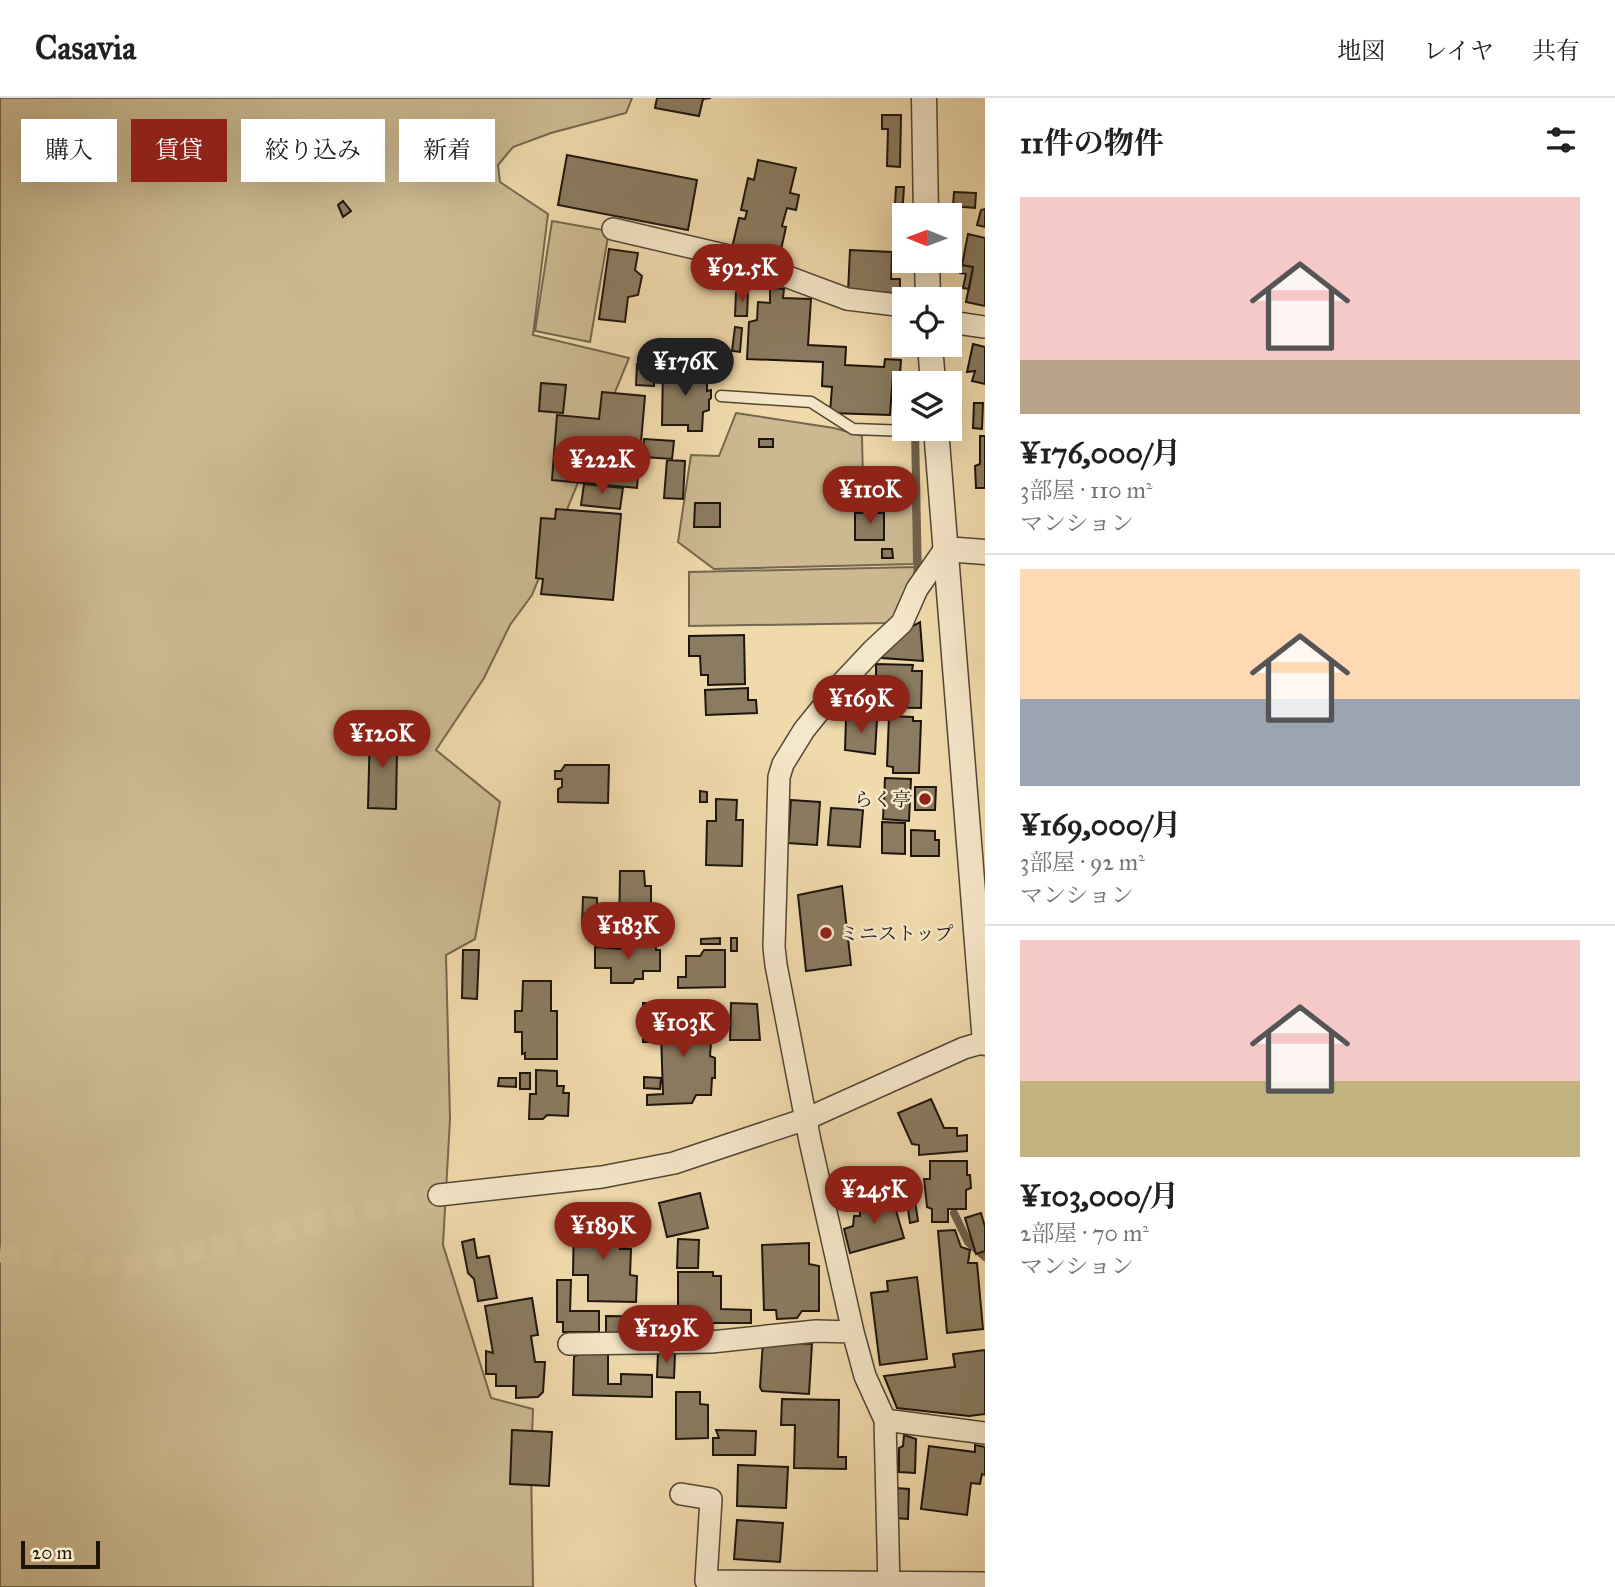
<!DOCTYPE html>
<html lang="ja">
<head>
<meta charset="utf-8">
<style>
	body { margin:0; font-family:"IM FELL Great Primer","Noto Serif JP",serif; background:#f6f6f6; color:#202124; height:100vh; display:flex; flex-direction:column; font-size:26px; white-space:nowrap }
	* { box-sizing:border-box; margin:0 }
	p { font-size:23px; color:#757577 }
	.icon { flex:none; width:38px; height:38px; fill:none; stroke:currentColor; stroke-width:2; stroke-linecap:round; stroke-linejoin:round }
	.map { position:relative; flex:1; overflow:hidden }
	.side { display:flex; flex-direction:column; background:#fff; width:630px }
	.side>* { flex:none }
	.guide { position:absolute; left:21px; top:21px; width:665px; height:63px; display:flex; gap:14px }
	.needle { width:46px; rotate:271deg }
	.tools { position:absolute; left:892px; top:105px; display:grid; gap:14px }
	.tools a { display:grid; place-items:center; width:70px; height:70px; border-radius:0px; background:#fff; box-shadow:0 7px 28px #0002; font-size:35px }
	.scale { position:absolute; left:21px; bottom:18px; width:79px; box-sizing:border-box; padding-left:7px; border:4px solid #1d150d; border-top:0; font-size:19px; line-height:24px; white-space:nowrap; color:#1d150d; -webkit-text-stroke:5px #f5e7c9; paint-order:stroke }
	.price { position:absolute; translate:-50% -60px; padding:0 16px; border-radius:24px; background:#8f2418; color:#fff; font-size:23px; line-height:46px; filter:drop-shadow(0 2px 4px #0008) }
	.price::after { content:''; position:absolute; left:50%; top:42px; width:21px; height:16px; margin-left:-10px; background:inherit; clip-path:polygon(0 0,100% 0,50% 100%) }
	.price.current { background:#222; color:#fff }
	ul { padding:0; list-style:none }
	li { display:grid; align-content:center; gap:14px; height:371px; padding:0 35px }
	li+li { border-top:2px solid #e0e0e0 }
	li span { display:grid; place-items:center; height:217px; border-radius:0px; color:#555 }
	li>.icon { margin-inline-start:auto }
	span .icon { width:126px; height:126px; fill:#fffc; stroke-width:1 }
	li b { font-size:30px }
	h2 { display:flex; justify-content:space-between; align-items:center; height:84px; padding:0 35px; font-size:30px }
	.pill { padding:0 24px; border-radius:0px; background:#fff; box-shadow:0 7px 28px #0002; font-size:24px; line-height:63px }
	.pill.current { background:#8f2418; color:#fff }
	header { display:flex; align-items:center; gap:42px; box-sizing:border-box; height:98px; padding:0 35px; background:#fff; border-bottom:2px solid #e0e0e0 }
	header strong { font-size:33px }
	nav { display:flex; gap:38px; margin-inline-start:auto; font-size:24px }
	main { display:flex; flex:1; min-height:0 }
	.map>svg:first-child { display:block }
	.green { fill:#ccb991; stroke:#74674f; stroke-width:2 }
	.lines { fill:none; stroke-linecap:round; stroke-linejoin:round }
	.stream { stroke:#70634c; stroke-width:8 }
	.building { fill:#8b7b60; stroke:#1d150d; stroke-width:2 }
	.minor-tunnel { stroke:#d0bc94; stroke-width:21; stroke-dasharray:21 10; stroke-linecap:butt }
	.service-casing { stroke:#524635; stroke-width:13 }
	.minor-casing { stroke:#524635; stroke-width:24 }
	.tertiary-casing { stroke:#524635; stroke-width:27 }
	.service { stroke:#f5e7c9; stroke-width:10 }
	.minor { stroke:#f5e7c9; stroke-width:21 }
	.tertiary { stroke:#f5e7c9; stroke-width:24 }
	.poi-dot { fill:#8f2418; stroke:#f5e7c9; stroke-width:2.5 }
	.labels { text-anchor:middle; stroke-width:5; stroke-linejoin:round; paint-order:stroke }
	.poi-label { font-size:19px; fill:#1d150d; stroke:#f5e7c9; text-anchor:end }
</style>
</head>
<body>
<header>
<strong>Casavia</strong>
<nav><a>地図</a><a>レイヤ</a><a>共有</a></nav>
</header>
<main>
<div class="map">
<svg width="985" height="1489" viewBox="0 0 985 1489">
	<rect width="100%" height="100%" fill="#f0daac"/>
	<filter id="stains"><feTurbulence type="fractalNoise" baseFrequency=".00286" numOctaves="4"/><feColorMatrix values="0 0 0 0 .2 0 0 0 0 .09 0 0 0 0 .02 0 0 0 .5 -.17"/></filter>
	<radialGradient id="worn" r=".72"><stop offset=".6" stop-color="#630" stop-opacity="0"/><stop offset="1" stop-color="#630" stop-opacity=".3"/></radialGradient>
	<path class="green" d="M0,0H632L626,15L551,35L513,49L498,67L500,84L548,116L533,237L629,260L532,497L510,527L484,580L436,652L500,704L475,841L446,857L450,1021L443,1147L491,1300L533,1311L531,1364L533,1489H0Z
		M552,123L609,133L590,244L535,233Z
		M736,315L834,330L862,338L863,383L913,392L914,466L714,471L678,444L691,357L719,358Z
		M915,469C914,487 901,513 888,525L689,528V474Z"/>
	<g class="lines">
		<path class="stream" d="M915,332L918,480
			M954,1115L968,1144L985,1159"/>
	</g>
	<path class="building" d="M657,0H711L703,1L699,18L655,10Z
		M882,17H901L900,69L887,68L888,31H882Z
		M567,57L697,82L688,132L558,107Z
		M758,62L796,70L790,95L799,97L796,112L787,110L782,128L786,129L779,161L732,150L739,120L745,121L747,113L741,112L748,80L754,82Z
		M896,89H904L903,105L895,107Z
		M954,94L976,95L975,110L953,108Z
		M343,103L351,113L343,119L338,107Z
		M985,111V129L977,127L981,112Z
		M968,136L985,140V208L966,204L973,169L962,167Z
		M609,151L638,155L635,172L642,178L638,197L628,199L625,224L599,221Z
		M850,152L892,154L891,181H900V195L848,194Z
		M962,167L973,169L969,191L963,190L966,176L960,175Z
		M740,178H758V190H740Z
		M770,190L784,191L783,200L811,201L808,247L846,249L845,267L884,269L885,261L901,262L900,275H893L890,317L830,315L832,289L822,288L823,264L747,261L749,224L757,222L758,204L770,205Z
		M736,195H748L747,218H735Z
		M735,229L742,230L740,254L732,253Z
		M973,246L985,249V286L972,283L975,273L967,274Z
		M663,251L692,254L691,266L662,263Z
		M637,266L655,267L654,288L636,287Z
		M663,268H679L680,271H694V274L707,275V293L711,292V300L709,302V312L703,314L702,333H688V327H662Z
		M541,285L566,287L563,315L539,313Z
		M602,294L645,298L637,390L552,382L557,317L599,321Z
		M974,305H983L982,331L973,330Z
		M980,338H985V390H976L975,368L980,366Z
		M644,341L674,343L672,361L643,359Z
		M759,341H773V349H759Z
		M667,362L685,363L683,401L664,400Z
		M584,386L623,390L620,411L581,407Z
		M695,405H720V429H694Z
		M556,411L621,416L613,502L541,496L543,481L536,480L541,420L555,421Z
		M855,415H884V442H855Z
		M882,451H892L893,460H882Z
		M920,524L923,563L882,560L884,552L909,530Z
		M744,537L745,586L708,587V577H701L700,558H689V538Z
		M876,566L913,567L912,573H922L921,610L853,609L854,588L876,589Z
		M748,590V602H756L757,615L706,617L705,592Z
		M889,618L913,619V623H921L919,675H893V669L887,668Z
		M846,620L877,621L875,656L845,652Z
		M370,629L392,630L391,648L397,651L396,711L368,710Z
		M565,667H609L608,705L558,704V691L562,689V681H555V673H561Z
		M885,680L911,681L909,723L883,721Z
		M915,689H936L935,712H915Z
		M700,693L707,694V704H700Z
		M716,701L737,702L736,722H743L742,768L706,767L707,723H716Z
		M791,702L820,704L817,747L788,745Z
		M831,710L863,712L860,749L828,747Z
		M882,724L905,725V756L882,755Z
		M911,732L935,733V742H939V758H911Z
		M620,773H644L645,788H651V832H643L640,837L619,836Z
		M842,788L851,867L806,873L798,797Z
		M583,799L597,800V808H605V828L582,827Z
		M720,840V846H701V841Z
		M731,840H737V853H731Z
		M625,848H656V852H660V873H643V881H635L633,885H611V870H595V849L621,851Z
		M463,852H479L477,901L462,900Z
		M704,852H725V889L678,890V879H686V858H700Z
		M523,883H551V913H557V961H525V955L522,956V934H515V913H522Z
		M643,905H655V944H643Z
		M686,905L687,937L695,936L699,930L712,931L710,958L715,960V980H712L711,997H696L692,1005L647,1007V997L663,996L660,906Z
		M731,905L757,906L760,942H730Z
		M536,972L557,973V988H564L563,995H569L568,1018L547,1017L543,1021H529L530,996H536Z
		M520,975H530V991H520Z
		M644,979L661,980L660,991L644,990Z
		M499,980H516V989L498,988Z
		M931,1001L944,1030H957V1038L967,1037V1053L919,1057V1047L912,1046L898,1015Z
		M930,1063H967V1077H970L971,1090L966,1092V1111H948V1124H932V1111L927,1109L924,1081H930Z
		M700,1095L708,1130L667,1139L659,1105Z
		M892,1099L904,1140L850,1155L844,1131L853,1128L854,1118H860V1108Z
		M915,1103L918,1123L910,1125L907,1105Z
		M981,1115L985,1129V1153L976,1156L965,1120Z
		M574,1118H595V1129L620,1130V1151H631L630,1177L637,1178L636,1204L588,1203V1177H573Z
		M955,1132L961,1149L970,1152L968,1165H977L983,1231L947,1235L938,1133Z
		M474,1141L477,1160L489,1158L497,1200L478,1203L474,1181L468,1175L462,1144Z
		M678,1141L699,1142L698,1170H677Z
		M809,1145V1166L819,1168V1213H802L797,1220L777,1221L776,1212H764L762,1147Z
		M678,1174H713V1178H721V1211L751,1212V1225H701L699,1230L678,1229Z
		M917,1179L927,1261L880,1267L871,1195L888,1193L887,1183Z
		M557,1182H571L570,1213H599V1234H563V1224H557Z
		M532,1200L538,1237L531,1238L535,1264H545L543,1294L538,1299L516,1300V1288H496V1276H486V1253L493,1255L485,1208Z
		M606,1218L671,1219V1237H606Z
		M763,1243L812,1246L809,1296L762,1293L760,1289Z
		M985,1252V1316L969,1318L897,1310L884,1278L955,1269L953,1256Z
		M584,1253L608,1254V1286H621V1276L652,1277V1299L573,1297L574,1259Z
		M658,1254L675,1255L674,1280L657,1279Z
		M676,1294H700V1306L708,1307V1340L676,1341Z
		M782,1301L839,1302L838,1359H846V1371L794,1370L795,1327H781Z
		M512,1332L552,1334L549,1388L510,1386Z
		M716,1332L756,1333L755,1357H713V1340H719Z
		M904,1337L916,1341L915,1375L899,1374V1350L903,1348Z
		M975,1347L985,1349V1377L982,1376L980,1386L971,1385L967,1417L921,1411L929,1348L975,1354Z
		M738,1367L788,1369L786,1410L737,1408Z
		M896,1390L909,1391L908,1421L894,1420Z
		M737,1422L783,1425L780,1464L734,1461Z"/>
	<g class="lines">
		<path class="minor-tunnel" d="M0,1154L123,1170L439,1097"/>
		<defs>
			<path id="service" d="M721,298L811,304L853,331L936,334"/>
			<path id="minor" d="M613,131L737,160L847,201L905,208
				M950,224L985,229
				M945,451L917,491L902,525L873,552L842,585L804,632L783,666L779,679L774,849L776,867L810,1043L853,1234L865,1278L885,1322L985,1335
				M439,1097L602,1079L674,1065L806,1021L964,950L985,944
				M569,1246L711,1244L816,1233L853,1234
				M885,1322L889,1489
				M681,1396L711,1401L706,1483L985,1485"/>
			<path id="tertiary" d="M924,0L926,117
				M927,163L928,201
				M930,247L933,285
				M936,331L985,945
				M945,451L985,454"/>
		</defs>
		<use href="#service" class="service-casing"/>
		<use href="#minor" class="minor-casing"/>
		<use href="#tertiary" class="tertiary-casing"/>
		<use href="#service" class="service"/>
		<use href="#minor" class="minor"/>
		<use href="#tertiary" class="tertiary"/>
	</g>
	<g class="poi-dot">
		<circle cx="925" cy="701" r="7"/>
		<circle cx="826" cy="835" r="7"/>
	</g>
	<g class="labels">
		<g class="poi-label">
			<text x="911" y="708">らく亭</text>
			<text x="840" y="842" text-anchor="start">ミニストップ</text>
		</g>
	</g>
	<rect width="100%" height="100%" filter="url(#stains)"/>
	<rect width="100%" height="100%" fill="url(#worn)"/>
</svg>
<div class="tools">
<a><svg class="needle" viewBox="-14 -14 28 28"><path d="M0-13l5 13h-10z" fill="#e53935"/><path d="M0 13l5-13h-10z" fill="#757577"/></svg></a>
<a><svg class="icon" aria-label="locate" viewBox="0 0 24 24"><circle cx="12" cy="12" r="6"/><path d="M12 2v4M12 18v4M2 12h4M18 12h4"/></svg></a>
<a><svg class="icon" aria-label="layers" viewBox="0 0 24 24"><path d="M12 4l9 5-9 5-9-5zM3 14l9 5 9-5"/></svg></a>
</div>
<div class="scale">20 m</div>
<b class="price" style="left:742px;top:206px">¥92.5K</b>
<b class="price current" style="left:685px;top:300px">¥176K</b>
<b class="price" style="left:602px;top:398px">¥222K</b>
<b class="price" style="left:870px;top:428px">¥110K</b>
<b class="price" style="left:861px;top:637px">¥169K</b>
<b class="price" style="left:382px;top:672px">¥120K</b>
<b class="price" style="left:628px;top:864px">¥183K</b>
<b class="price" style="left:683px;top:961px">¥103K</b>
<b class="price" style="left:874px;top:1128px">¥245K</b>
<b class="price" style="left:603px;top:1164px">¥189K</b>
<b class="price" style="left:666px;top:1267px">¥129K</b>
<div class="guide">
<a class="pill">購入</a>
<a class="pill current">賃貸</a>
<a class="pill">絞り込み</a>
<a class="pill">新着</a>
</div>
</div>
<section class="side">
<h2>11件の物件<svg class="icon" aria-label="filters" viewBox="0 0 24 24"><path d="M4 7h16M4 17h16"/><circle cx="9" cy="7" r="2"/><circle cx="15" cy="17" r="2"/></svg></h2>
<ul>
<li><span style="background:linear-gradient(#f6c9c9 75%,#b9a48a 0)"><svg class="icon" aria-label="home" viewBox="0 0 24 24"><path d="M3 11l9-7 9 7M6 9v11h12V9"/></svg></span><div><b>¥176,000/月</b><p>3部屋 · 110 m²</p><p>マンション</p></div></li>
<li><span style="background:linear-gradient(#ffd9b3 60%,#9aa5b1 0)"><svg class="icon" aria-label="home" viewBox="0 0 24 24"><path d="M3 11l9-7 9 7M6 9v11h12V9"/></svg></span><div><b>¥169,000/月</b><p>3部屋 · 92 m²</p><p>マンション</p></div></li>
<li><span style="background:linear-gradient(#f6c9c9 65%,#c2b280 0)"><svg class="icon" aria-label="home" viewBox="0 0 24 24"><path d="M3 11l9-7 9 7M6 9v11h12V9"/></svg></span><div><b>¥103,000/月</b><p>2部屋 · 70 m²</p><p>マンション</p></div></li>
</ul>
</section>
</main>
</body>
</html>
